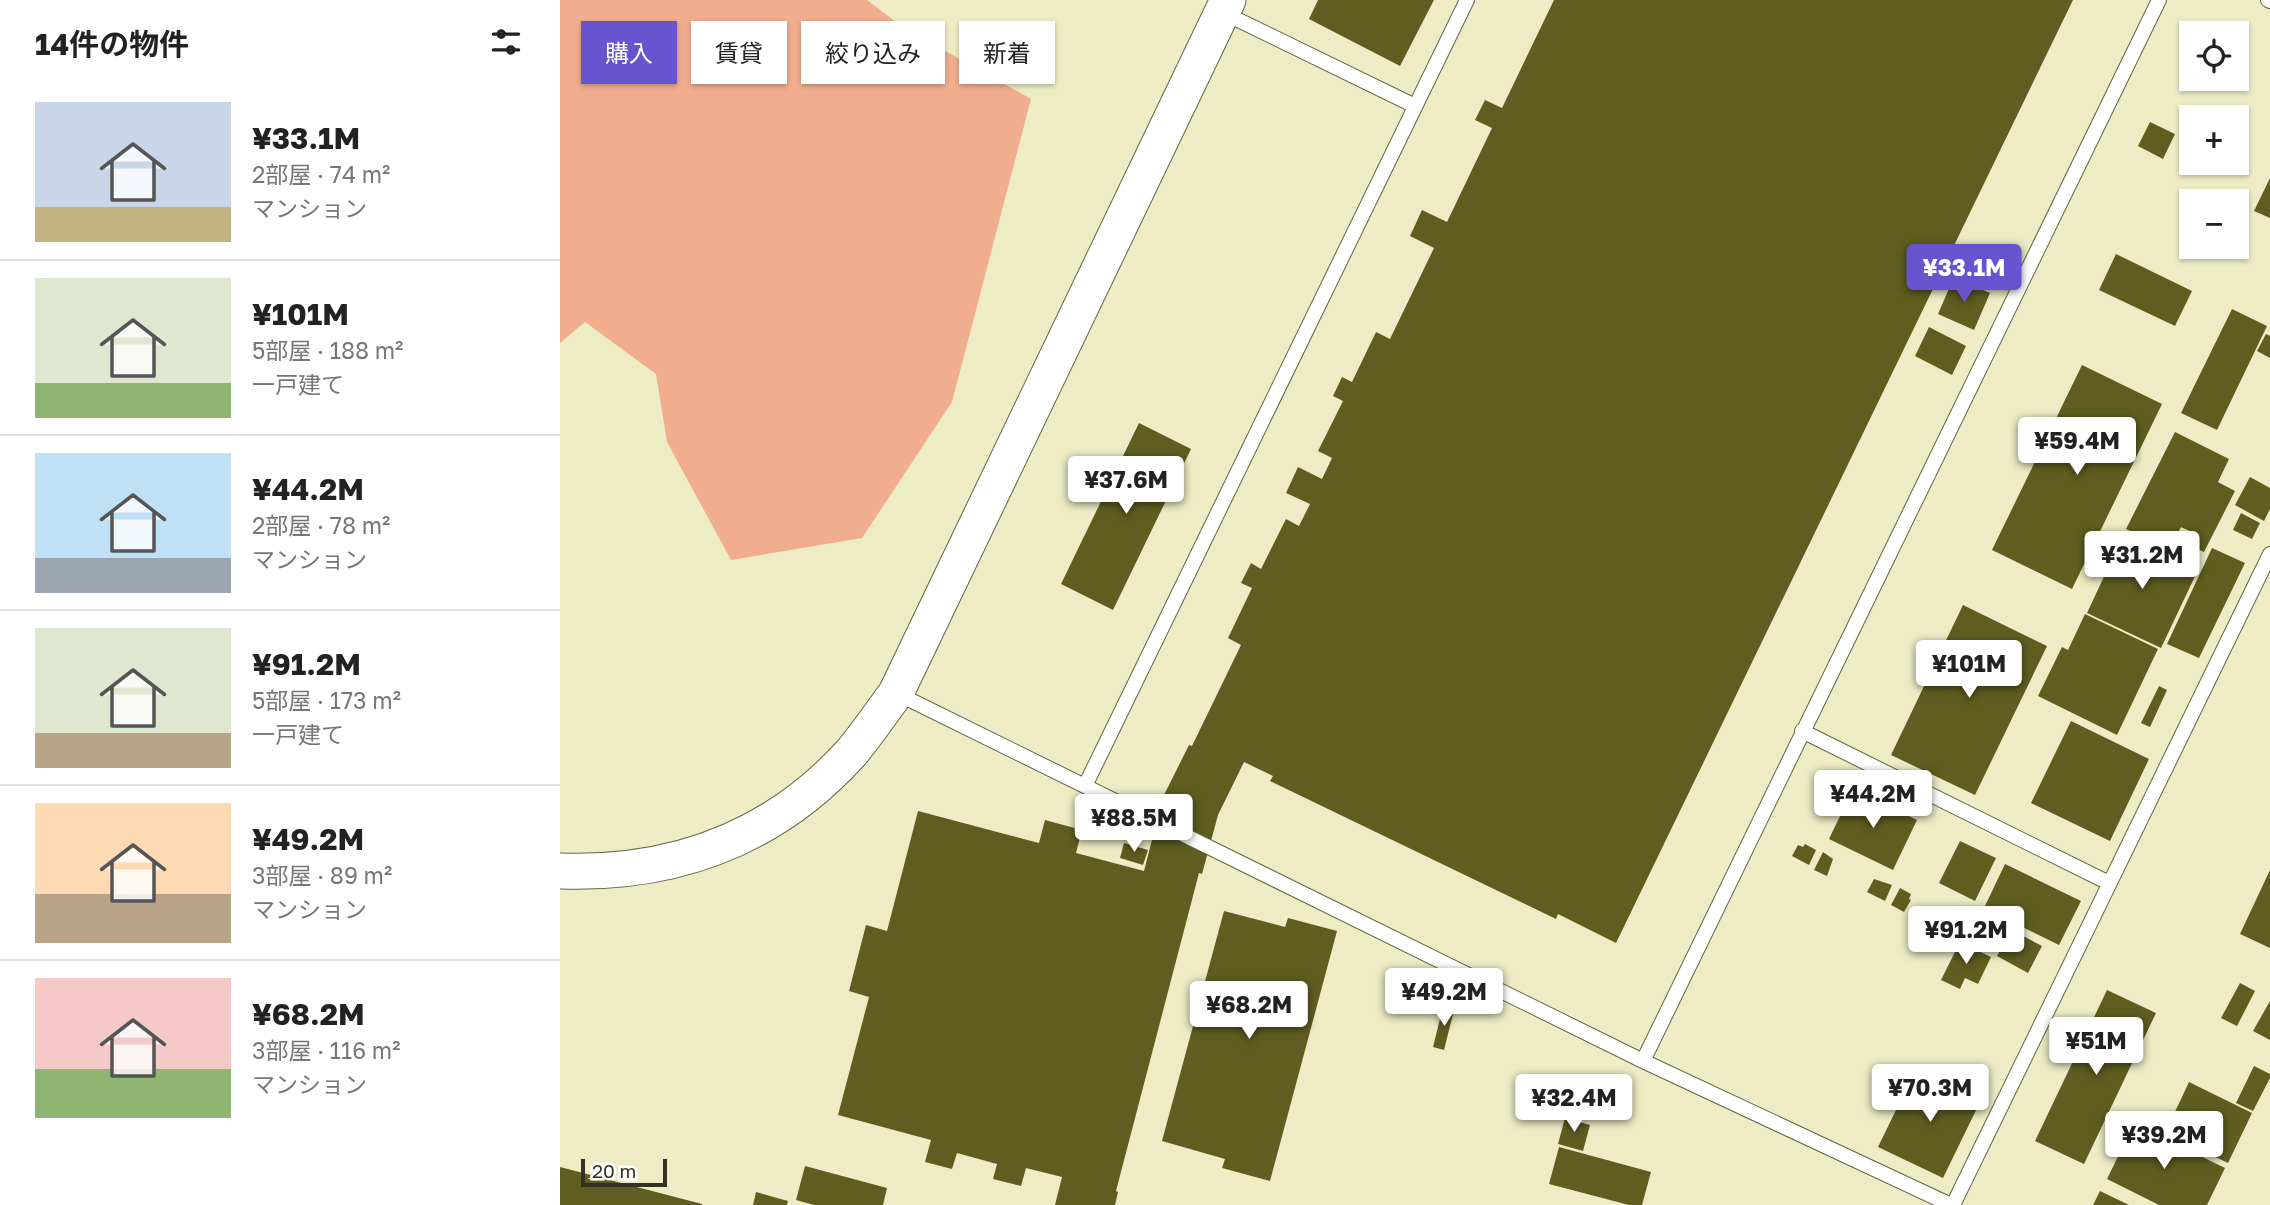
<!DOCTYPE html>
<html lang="ja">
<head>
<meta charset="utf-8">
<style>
	body { margin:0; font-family:"Golos Text","Noto Sans JP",sans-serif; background:#f2f2f2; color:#222; height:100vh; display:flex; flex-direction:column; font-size:26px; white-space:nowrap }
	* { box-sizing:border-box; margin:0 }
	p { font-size:23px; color:#767676 }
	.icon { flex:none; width:38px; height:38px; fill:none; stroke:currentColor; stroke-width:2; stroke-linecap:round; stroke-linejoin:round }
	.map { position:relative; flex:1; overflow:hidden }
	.drawer { display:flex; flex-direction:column; background:#fff; width:560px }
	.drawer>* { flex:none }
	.hud { position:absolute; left:21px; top:21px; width:665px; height:63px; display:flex; gap:14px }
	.buttons { position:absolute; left:1619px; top:21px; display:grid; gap:14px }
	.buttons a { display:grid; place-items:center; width:70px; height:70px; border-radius:0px; background:#fff; box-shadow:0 2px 5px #0004; font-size:35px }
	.scale { position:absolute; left:21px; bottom:18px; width:86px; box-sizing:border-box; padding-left:7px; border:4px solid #323223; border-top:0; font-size:19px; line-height:24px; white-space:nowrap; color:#323223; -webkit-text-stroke:5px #fff; paint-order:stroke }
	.price { position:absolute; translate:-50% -60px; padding:0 16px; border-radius:7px; background:#fff; color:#222; font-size:23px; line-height:46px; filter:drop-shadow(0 2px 4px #0008) }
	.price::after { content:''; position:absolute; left:50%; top:42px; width:21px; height:16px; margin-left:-10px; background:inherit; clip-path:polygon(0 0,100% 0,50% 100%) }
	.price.selected { background:#6854ce; color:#fff }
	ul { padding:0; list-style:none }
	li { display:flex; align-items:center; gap:21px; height:175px; padding:0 35px }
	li+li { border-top:2px solid #e0e0e0 }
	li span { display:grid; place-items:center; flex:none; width:196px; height:140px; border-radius:0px; color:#555 }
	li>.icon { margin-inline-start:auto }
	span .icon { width:84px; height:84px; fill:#fffc; stroke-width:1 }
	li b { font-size:30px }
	h2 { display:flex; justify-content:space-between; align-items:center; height:84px; padding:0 35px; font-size:30px }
	.pill { padding:0 24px; border-radius:0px; background:#fff; box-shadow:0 2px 5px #0004; font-size:24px; line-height:63px }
	.pill.selected { background:#6854ce; color:#fff }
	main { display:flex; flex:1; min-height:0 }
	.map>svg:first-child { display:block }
	.green { fill:#f0ae8f }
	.building { fill:#605d20 }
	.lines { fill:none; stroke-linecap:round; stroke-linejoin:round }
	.service-casing { stroke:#656441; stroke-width:16 }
	.tertiary-casing { stroke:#656441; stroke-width:37 }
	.service { stroke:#fff; stroke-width:14 }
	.tertiary { stroke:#fff; stroke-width:35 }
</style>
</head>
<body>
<main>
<section class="drawer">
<h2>14件の物件<svg class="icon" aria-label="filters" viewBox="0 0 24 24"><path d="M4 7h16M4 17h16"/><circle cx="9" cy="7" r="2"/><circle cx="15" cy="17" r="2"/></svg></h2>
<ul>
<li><span style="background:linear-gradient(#c9d6e8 75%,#c2b280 0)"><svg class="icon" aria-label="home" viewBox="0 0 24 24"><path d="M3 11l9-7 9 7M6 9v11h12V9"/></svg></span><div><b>¥33.1M</b><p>2部屋 · 74 m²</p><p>マンション</p></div></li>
<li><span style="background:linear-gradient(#dfe7d0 75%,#8fb573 0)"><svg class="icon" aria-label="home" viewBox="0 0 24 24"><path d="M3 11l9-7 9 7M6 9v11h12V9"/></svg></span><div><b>¥101M</b><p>5部屋 · 188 m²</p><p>一戸建て</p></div></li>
<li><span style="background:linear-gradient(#bfe0f5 75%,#9aa5b1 0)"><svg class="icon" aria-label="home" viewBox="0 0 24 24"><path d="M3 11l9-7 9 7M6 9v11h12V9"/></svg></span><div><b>¥44.2M</b><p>2部屋 · 78 m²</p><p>マンション</p></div></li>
<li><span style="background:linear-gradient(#dfe7d0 75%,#b9a48a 0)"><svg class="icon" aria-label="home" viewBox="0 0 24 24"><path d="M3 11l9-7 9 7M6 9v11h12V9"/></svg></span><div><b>¥91.2M</b><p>5部屋 · 173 m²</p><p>一戸建て</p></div></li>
<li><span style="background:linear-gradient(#ffd9b3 65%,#b9a48a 0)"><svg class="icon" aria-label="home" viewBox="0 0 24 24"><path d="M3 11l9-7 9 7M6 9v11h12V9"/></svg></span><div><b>¥49.2M</b><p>3部屋 · 89 m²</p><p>マンション</p></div></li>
<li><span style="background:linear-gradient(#f6c9c9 65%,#8fb573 0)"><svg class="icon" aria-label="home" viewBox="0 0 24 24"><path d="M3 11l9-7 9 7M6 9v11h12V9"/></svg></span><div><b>¥68.2M</b><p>3部屋 · 116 m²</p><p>マンション</p></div></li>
</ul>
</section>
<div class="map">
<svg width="1710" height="1205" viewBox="0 0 1710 1205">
	<rect width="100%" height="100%" fill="#edecc5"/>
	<path class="green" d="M0,0H307L341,26L471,99L392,402L302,538L171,560L107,442L96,374L25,322L0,343Z"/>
	<path class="building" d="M758,0H874L840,66L749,19Z
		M994,0H1513L1056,943L998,914L996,919L710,781L713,776L684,762L658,815L642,874L639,873L556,1191L558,1192L555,1205H495L502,1177L466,1168L461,1186L433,1179L437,1164L397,1153L392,1169L365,1162L371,1140L278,1115L309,997L289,991L306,925L327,931L358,811L479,843L485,820L522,830L516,853L584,871L603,797L629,745L632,746L681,645L668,638L692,588L681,583L691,563L701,569L726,519L739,526L750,504L726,493L738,467L762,479L772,458L758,451L783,401L773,396L782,377L792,382L816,332L830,339L874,248L850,236L862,210L887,222L932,128L915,120L925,100L942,108Z
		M1590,122L1615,134L1603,159L1578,146Z
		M1710,178V218L1694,211Z
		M1556,254L1632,291L1615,326L1539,290Z
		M1394,277L1430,293L1414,330L1378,314Z
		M1672,309L1707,326L1657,430L1621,413Z
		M1369,327L1406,346L1392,375L1355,356Z
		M1706,334L1710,336V358L1697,351Z
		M1522,365L1602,404L1512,589L1432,550Z
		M579,423L631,449L553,610L501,584Z
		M1615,432L1669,459L1658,482L1675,491L1644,552L1628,544L1634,533L1621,527L1609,550L1566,529Z
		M1690,477L1710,488V509L1704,521L1675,505Z
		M1681,513L1700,523L1692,539L1673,530Z
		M1564,534L1638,570L1601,648L1527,613Z
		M1652,548L1685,563L1639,658L1607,644Z
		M1403,605L1487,646L1415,795L1331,755Z
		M1525,614L1598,649L1557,735L1478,696L1502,647L1508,650Z
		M1599,686L1607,690L1590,727L1581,723Z
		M1511,721L1589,759L1550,841L1471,803Z
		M1293,789L1357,820L1333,870L1269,839Z
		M1400,841L1436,858L1415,901L1379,883Z
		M564,843L588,850L583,865L560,858Z
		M1245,844L1256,850L1249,865L1232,856L1238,845L1243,847Z
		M1263,852L1273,859L1267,876L1254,870Z
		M1445,864L1521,901L1499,945L1424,908Z
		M1710,870V948L1680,934Z
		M1314,879L1332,885L1325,901L1307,892Z
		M1340,888L1351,894L1349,899L1351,900L1344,912L1331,905Z
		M664,911L725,927L728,918L777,931L710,1181L662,1168L665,1159L602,1141Z
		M1421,924L1430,929L1426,936L1433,939L1427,948L1407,937L1413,928L1417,931Z
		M1452,930L1482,946L1468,973L1437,956Z
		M1400,942L1431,957L1418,984L1405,978L1400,989L1381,980Z
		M1680,983L1695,991L1677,1026L1661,1018Z
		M1547,990L1596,1013L1524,1164L1475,1141Z
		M1710,1001V1040L1693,1031Z
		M883,1007L894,1010L884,1050L873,1047Z
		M1694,1066L1710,1074V1078L1693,1111L1676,1103Z
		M1356,1069L1421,1100L1383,1178L1318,1147Z
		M1629,1082L1692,1113L1668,1163L1605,1133Z
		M1005,1118L1030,1125L1023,1151L998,1144Z
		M1574,1124L1665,1168L1647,1205H1599L1547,1179Z
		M999,1147L1091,1172L1082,1205H1069L989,1184Z
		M245,1166L327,1188L323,1205H254L236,1200Z
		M0,1167L142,1204V1205H0Z
		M1540,1191L1569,1205H1533Z
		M196,1192L228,1201L227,1205H193Z"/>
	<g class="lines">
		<defs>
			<path id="service" d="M1708,0L1710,1
				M662,12L855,106
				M336,693L1083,1061L1391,1205
				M1242,731L1549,883
				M525,786L907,0
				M1083,1061L1599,0
				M1393,1205L1710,554"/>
			<path id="tertiary" d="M0,871C115,875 213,839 291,753C307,734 321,713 336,693L668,0"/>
		</defs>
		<use href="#service" class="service-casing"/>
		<use href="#tertiary" class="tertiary-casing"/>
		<use href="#service" class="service"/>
		<use href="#tertiary" class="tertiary"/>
	</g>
</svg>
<div class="buttons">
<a><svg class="icon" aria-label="locate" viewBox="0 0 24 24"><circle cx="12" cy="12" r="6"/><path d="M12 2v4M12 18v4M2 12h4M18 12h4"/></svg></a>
<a>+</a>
<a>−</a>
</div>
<div class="scale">20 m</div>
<b class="price selected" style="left:1404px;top:304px">¥33.1M</b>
<b class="price" style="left:1517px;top:477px">¥59.4M</b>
<b class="price" style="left:566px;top:516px">¥37.6M</b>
<b class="price" style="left:1582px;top:591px">¥31.2M</b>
<b class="price" style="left:1409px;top:700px">¥101M</b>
<b class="price" style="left:1313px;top:830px">¥44.2M</b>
<b class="price" style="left:574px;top:854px">¥88.5M</b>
<b class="price" style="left:1406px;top:966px">¥91.2M</b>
<b class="price" style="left:884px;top:1028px">¥49.2M</b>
<b class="price" style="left:689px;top:1041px">¥68.2M</b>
<b class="price" style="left:1536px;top:1077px">¥51M</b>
<b class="price" style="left:1370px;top:1124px">¥70.3M</b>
<b class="price" style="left:1014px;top:1134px">¥32.4M</b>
<b class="price" style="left:1604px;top:1171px">¥39.2M</b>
<div class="hud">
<a class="pill selected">購入</a>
<a class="pill">賃貸</a>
<a class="pill">絞り込み</a>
<a class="pill">新着</a>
</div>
</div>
</main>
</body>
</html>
